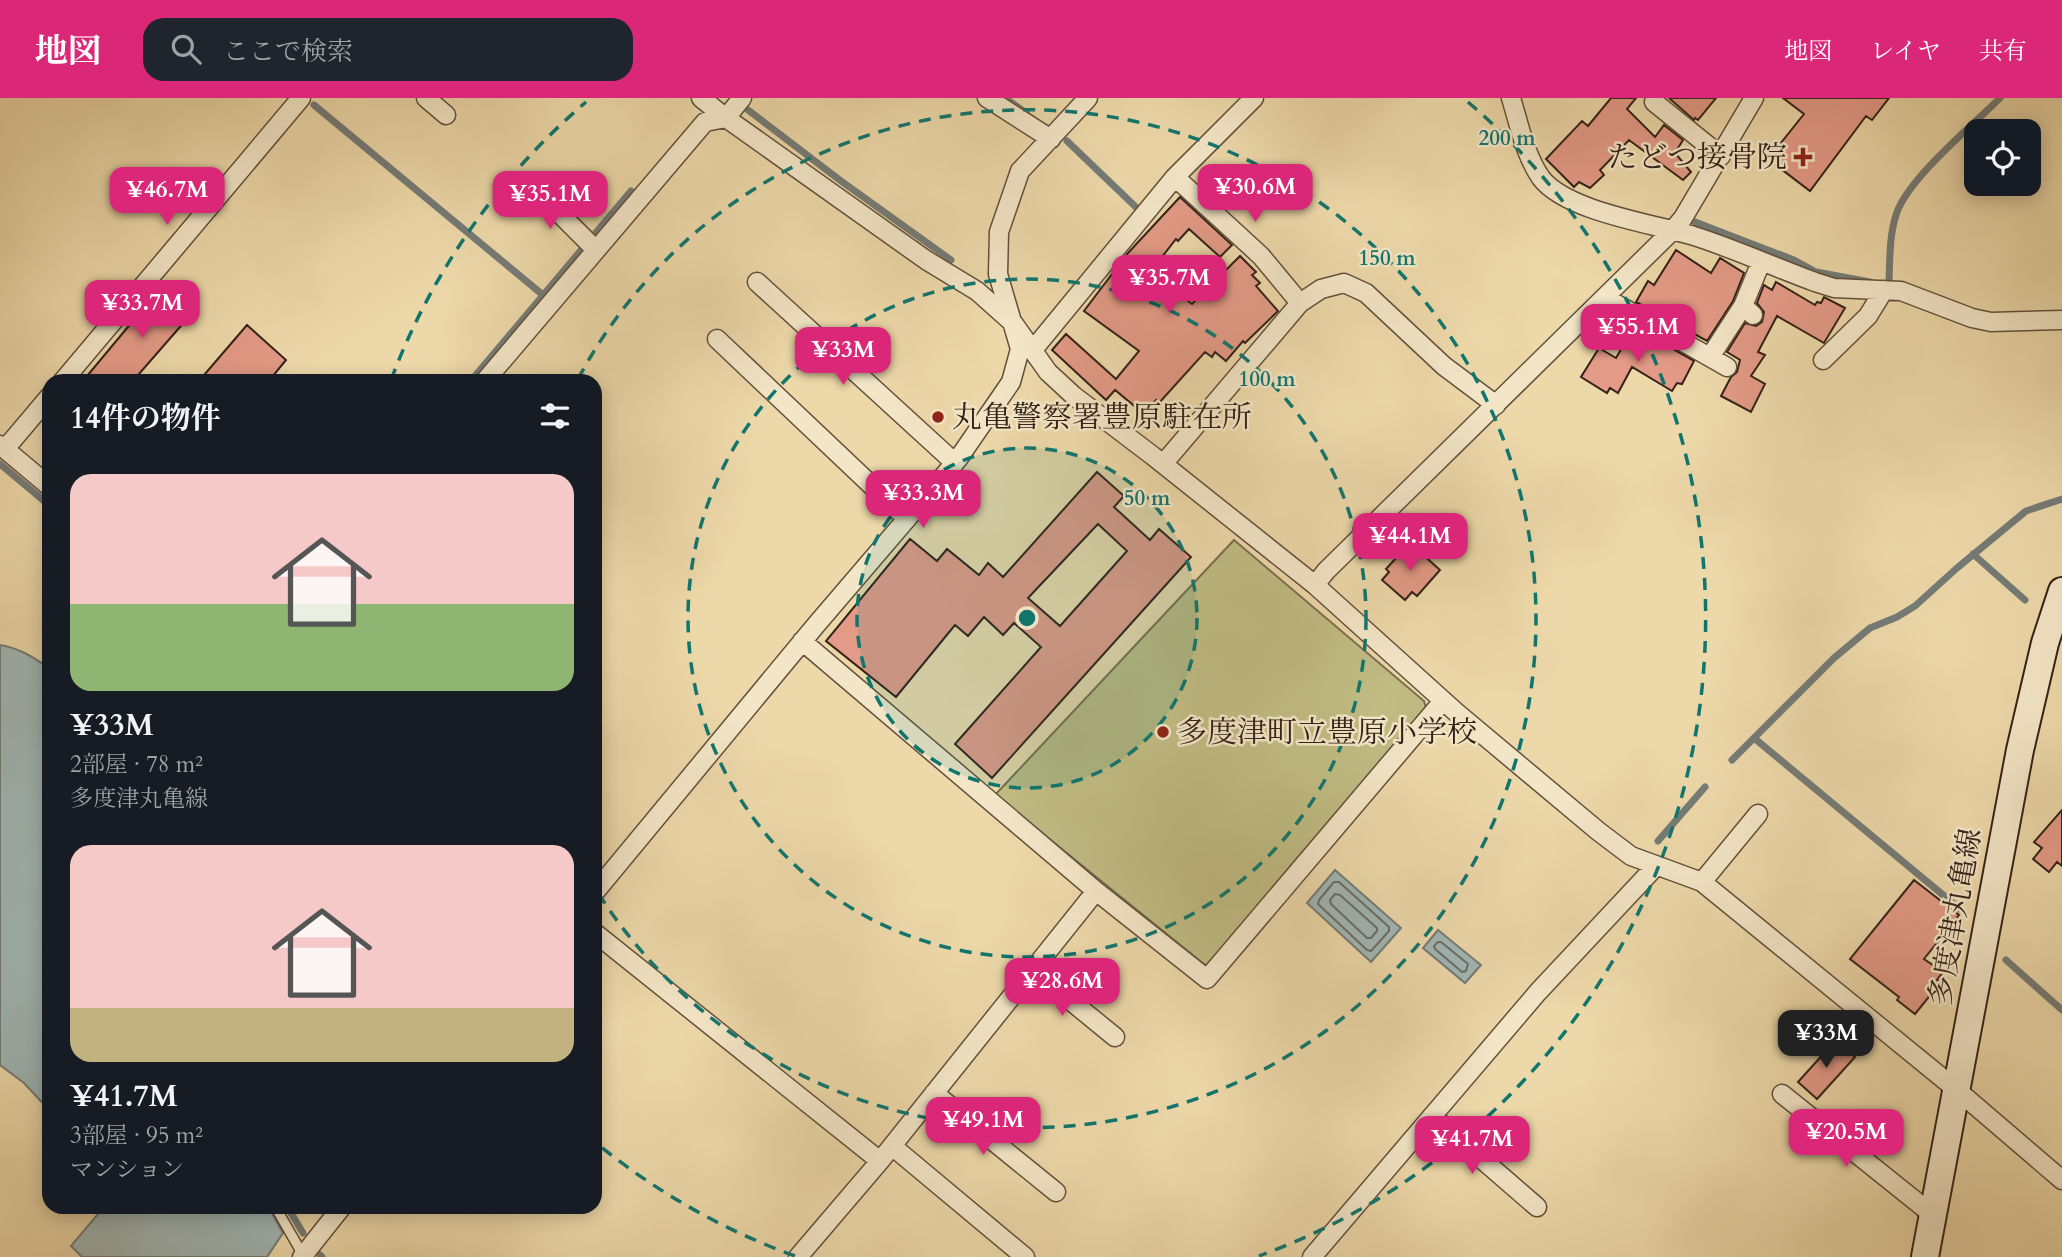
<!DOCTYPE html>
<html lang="ja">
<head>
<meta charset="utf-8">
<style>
	body { margin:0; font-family:Cardo,"Noto Serif JP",serif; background:#20242c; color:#f1f3f6; height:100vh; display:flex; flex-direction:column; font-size:26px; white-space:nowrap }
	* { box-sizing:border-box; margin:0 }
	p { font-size:23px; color:#9ea1a6 }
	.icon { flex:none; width:38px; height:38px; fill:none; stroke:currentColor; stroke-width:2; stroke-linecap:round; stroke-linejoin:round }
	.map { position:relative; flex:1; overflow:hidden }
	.sheet { position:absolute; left:42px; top:276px; width:560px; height:840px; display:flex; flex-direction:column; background:#171b24; border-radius:21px; box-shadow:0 4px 18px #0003 }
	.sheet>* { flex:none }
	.fabs { position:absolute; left:1964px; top:21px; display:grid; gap:14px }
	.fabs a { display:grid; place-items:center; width:77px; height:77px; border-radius:14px; background:#171b24; box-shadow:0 4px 18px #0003; font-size:35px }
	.price { position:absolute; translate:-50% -60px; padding:0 16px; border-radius:14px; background:#db2777; color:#fff; font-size:23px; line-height:46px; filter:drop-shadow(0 2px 4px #0008) }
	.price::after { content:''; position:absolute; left:50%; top:42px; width:21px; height:16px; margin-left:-10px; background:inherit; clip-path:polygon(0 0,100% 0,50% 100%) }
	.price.on { background:#222; color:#fff }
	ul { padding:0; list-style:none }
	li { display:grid; align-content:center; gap:14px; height:371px; padding:0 28px }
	li span { display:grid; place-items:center; height:217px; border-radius:21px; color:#555 }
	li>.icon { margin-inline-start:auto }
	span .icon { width:126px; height:126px; fill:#fffc; stroke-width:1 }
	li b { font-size:30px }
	h2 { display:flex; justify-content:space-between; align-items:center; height:84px; padding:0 28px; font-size:30px }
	header { display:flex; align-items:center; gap:42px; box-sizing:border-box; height:98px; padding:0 35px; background:#db2777; color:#fff }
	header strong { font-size:33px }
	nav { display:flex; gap:38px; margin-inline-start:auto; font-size:24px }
	.search { width:490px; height:63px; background:#20242c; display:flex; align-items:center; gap:18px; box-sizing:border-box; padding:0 24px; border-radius:21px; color:#9ea1a6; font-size:26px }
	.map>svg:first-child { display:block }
	.green { fill:#c0bc83; stroke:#7a6f4e; stroke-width:2 }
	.water { fill:#a0b6b5; stroke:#757b76; stroke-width:2 }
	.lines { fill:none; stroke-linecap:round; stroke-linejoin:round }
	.shore { stroke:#6a6c66; stroke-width:2 }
	.stream { stroke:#757b76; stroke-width:7 }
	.building { fill:#e39a86; stroke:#342218; stroke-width:2; fill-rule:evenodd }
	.service-casing { stroke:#62503c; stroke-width:12 }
	.minor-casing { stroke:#62503c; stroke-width:21 }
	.secondary-casing { stroke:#342218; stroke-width:30 }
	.service { stroke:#f3e6c7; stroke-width:9 }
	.minor { stroke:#f3e6c7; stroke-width:18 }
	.secondary { stroke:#f3e6c7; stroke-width:26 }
	.ring { fill:none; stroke:#0f766e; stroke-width:3.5; stroke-dasharray:12 9 }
	.poi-dot { fill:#8f2418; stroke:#f3e6c7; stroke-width:2.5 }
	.labels { text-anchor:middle; stroke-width:5; stroke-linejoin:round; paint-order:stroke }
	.poi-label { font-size:30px; fill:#342218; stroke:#f3e6c7; text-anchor:start }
	.street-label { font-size:30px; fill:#342218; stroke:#f3e6c7 }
	.centre { fill:#0f766e; stroke:#f3e6c7; stroke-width:3.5 }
	.ring-label { font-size:21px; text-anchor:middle; font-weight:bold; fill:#0f766e; stroke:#f3e6c7; stroke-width:5; stroke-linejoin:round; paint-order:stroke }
</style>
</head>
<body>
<header>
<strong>地図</strong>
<div class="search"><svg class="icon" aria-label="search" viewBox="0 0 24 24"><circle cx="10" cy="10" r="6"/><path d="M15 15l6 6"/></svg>ここで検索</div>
<nav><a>地図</a><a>レイヤ</a><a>共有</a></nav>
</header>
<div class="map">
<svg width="2062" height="1159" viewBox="0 0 2062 1159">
	<rect width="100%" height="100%" fill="#edd8a9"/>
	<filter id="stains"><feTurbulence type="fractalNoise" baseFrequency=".00286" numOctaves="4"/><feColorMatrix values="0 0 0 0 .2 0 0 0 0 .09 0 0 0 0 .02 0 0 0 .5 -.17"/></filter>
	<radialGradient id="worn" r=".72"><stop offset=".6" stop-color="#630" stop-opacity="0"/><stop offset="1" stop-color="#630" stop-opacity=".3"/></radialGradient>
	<path class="green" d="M1234,442L1424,603L1426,610L1212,865L1205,867L995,697Z"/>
	<path class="water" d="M0,547C19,550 33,559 49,570V1012L24,985L0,967Z
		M1335,772L1401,830L1371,864L1307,805Z
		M1438,832L1481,867L1465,885L1423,850Z
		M103,1110H114L121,1112L124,1110H269L283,1135L267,1159H82L71,1148Z"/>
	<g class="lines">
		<path class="shore" d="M1334,784H1339L1389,829V833L1371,853L1367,852L1318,806L1319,802Z
			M1335,796L1340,797L1377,830V833L1371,840H1367L1331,806L1330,802Z
			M1438,844H1441L1468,866L1466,873L1462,874L1435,851L1434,848Z"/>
		<path class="stream" d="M1005,0L1026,15
			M314,7L543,197
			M748,12L841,83L951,162
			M1067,43L1140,113
			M1695,124L1794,162L1816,174L1870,184
			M1889,184C1890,160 1889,137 1897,114C1911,78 1971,29 2000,0
			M470,284L631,93
			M0,366L49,407
			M1973,456L2025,502
			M1754,640L1960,811
			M1732,662L1834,560L1870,530L1897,519L1915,508L1957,470L2026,413L2062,401
			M1658,743L1705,689
			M2006,862L2062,912
			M288,1110L303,1135
			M320,1157L322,1159"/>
	</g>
	<path class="building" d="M1611,0H1636L1627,11L1655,39L1664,27L1683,42L1675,55L1691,74L1683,82L1629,42L1600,72L1604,77L1590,90L1579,84L1574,89L1546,61L1582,23L1588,28Z
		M1669,0H1716L1698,22L1695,20L1694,22Z
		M1783,0H1889L1872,22L1866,18L1810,93L1768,61L1804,16Z
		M1180,99L1232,147L1220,159L1189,131L1178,143L1176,141L1151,173L1192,206L1240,158L1256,174L1252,177L1260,185L1256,188L1278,213L1245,245L1243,243L1226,263L1215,254L1212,259L1205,254L1159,305L1156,302L1144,316L1115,292L1106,302L1052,252L1066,236L1116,281L1139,253L1084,213L1128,155Z
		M1676,152L1711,175L1720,160L1744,175L1733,203L1707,243L1636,204L1648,183L1654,187Z
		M1776,184L1815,207L1817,204L1821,205L1824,199L1845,210L1824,245L1777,218L1758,254L1765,257L1751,278L1765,286L1751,314L1721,298L1731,279L1737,274L1740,262L1727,254L1745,225L1756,228L1762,224L1764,214L1757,205L1764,187L1772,192Z
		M162,188L193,214L132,284H82Z
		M247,227L286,262L268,284H198Z
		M1634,229L1694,263L1682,286L1677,285L1672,293L1632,269L1618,295L1610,290L1607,295L1581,279L1599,250L1616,260Z
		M1097,374L1124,398L1114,409L1150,442L1159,431L1191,459L992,680L955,646L1041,549L1014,525L1003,537L984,519L968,538L955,527L896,599L826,543L910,441L937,463L947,451L979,477L988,465L1003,479ZM1098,426L1127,453L1060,528L1028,500Z
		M1407,448L1417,457L1420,454L1440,472L1417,498L1412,494L1405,502L1382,482L1389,474L1386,471Z
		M2062,712V768L2057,764L2049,774L2033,761L2042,750L2034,744Z
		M1914,782L1959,817L1924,861L1943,874L1937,882L1940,885L1915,916L1897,902L1899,899L1850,861Z
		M1836,942L1855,959L1817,1001L1798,984Z"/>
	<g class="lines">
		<defs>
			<path id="service" d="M276,1110L303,1157"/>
			<path id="minor" d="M426,0L446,17
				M701,0L726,20L926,162L977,193L1014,226L1048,274L1074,298L1153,358L1315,487L1457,615L1598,733L1631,758L1702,784L1957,992L2062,1082
				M987,0L1051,41
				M1511,0C1519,26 1525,57 1541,80C1567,114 1655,126 1694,138C1735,151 1774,169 1815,184L1834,190L1901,193L1972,220L1991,224L2062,222
				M1654,4L1721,58
				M1175,79L1261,158L1300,205
				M543,99L596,152
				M757,184L955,365
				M1606,200L1727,269
				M1753,217L1743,208L1761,164
				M717,241L907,421
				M1032,253L1175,79L1254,0
				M1710,259L1743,208
				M1823,262L1868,218L1884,192
				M62,284L301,0
				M484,284L705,24L726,20L742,0
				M0,347L49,388
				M5,351L49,299
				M1163,366L1300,205L1321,191L1344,185L1366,195L1444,268L1496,307
				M1315,487L1326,473L1673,132L1683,120L1754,0
				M1702,784L1758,716
				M1096,793L1207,881L1443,603
				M595,794L816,527L958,361L1011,284L1020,251L998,176L999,134L1020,73L1088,0
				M595,835L880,1063
				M1033,872L1115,939
				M934,995L1056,1094
				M1782,996L1933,1117
				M1432,1018L1537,1109
				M892,1048L1025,1159
				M302,1159L341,1110
				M798,1159L880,1063L1096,793L802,543
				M1312,1159L1538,894L1656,768"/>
			<path id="secondary" d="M1925,1159L2020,652L2045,545L2062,493"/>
		</defs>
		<use href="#service" class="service-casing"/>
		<use href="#minor" class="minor-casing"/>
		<use href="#secondary" class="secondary-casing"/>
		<use href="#service" class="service"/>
		<use href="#minor" class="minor"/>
		<use href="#secondary" class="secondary"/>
	</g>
	<circle cx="1027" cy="520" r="170" fill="#0f766e" fill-opacity=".12"/>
	<g class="ring">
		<circle cx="1027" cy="520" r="170"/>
		<circle cx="1027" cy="520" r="339"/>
		<path d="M578 281A509 509 0 1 1 595 790"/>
		<path d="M795 1158A679 679 0 0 1 595 1044M391 282A679 679 0 0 1 586 4M1468 4A679 679 0 0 1 1259 1158"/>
	</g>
	<g class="poi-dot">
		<path d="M1799.5 48.5h7v7h7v7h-7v7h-7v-7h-7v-7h7z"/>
		<circle cx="938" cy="319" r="7"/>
		<circle cx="1163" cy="634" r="7"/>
	</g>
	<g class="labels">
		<g class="poi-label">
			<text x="1787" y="69" text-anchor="end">たどつ接骨院</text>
			<text x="952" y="329">丸亀警察署豊原駐在所</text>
			<text x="1177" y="644">多度津町立豊原小学校</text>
		</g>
		<g class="street-label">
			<text transform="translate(1955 819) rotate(-80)" y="10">多度津丸亀線</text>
		</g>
	</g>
	<circle cx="1027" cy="520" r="10" class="centre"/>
	<g class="ring-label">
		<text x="1507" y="47">200 m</text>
		<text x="1387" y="167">150 m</text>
		<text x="1267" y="288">100 m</text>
		<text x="1147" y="407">50 m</text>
	</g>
	<rect width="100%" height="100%" filter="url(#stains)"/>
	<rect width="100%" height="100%" fill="url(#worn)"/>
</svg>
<div class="fabs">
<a><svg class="icon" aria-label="locate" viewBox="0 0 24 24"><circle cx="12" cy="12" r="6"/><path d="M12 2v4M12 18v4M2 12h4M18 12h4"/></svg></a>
</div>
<b class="price" style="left:1255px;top:126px">¥30.6M</b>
<b class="price" style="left:167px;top:129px">¥46.7M</b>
<b class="price" style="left:550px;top:133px">¥35.1M</b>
<b class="price" style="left:1169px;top:217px">¥35.7M</b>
<b class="price" style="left:142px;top:242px">¥33.7M</b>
<b class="price" style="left:1638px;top:266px">¥55.1M</b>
<b class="price" style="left:843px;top:289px">¥33M</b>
<b class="price" style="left:923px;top:432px">¥33.3M</b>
<b class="price" style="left:1410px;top:475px">¥44.1M</b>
<b class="price" style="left:1062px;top:920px">¥28.6M</b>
<b class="price on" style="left:1826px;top:972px">¥33M</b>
<b class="price" style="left:983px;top:1059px">¥49.1M</b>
<b class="price" style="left:1846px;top:1071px">¥20.5M</b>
<b class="price" style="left:1472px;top:1078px">¥41.7M</b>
<section class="sheet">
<h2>14件の物件<svg class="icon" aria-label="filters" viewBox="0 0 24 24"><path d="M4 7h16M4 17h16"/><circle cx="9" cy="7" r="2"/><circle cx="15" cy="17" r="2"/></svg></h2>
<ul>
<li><span style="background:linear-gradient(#f6c9c9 60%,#8fb573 0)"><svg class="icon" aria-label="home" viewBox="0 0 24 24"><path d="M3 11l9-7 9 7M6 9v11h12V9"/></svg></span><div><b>¥33M</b><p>2部屋 · 78 m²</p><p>多度津丸亀線</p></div></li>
<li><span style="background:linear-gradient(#f6c9c9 75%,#c2b280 0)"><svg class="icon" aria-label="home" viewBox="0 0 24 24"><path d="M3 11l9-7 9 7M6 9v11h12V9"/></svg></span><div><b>¥41.7M</b><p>3部屋 · 95 m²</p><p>マンション</p></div></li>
</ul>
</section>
</div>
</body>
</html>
